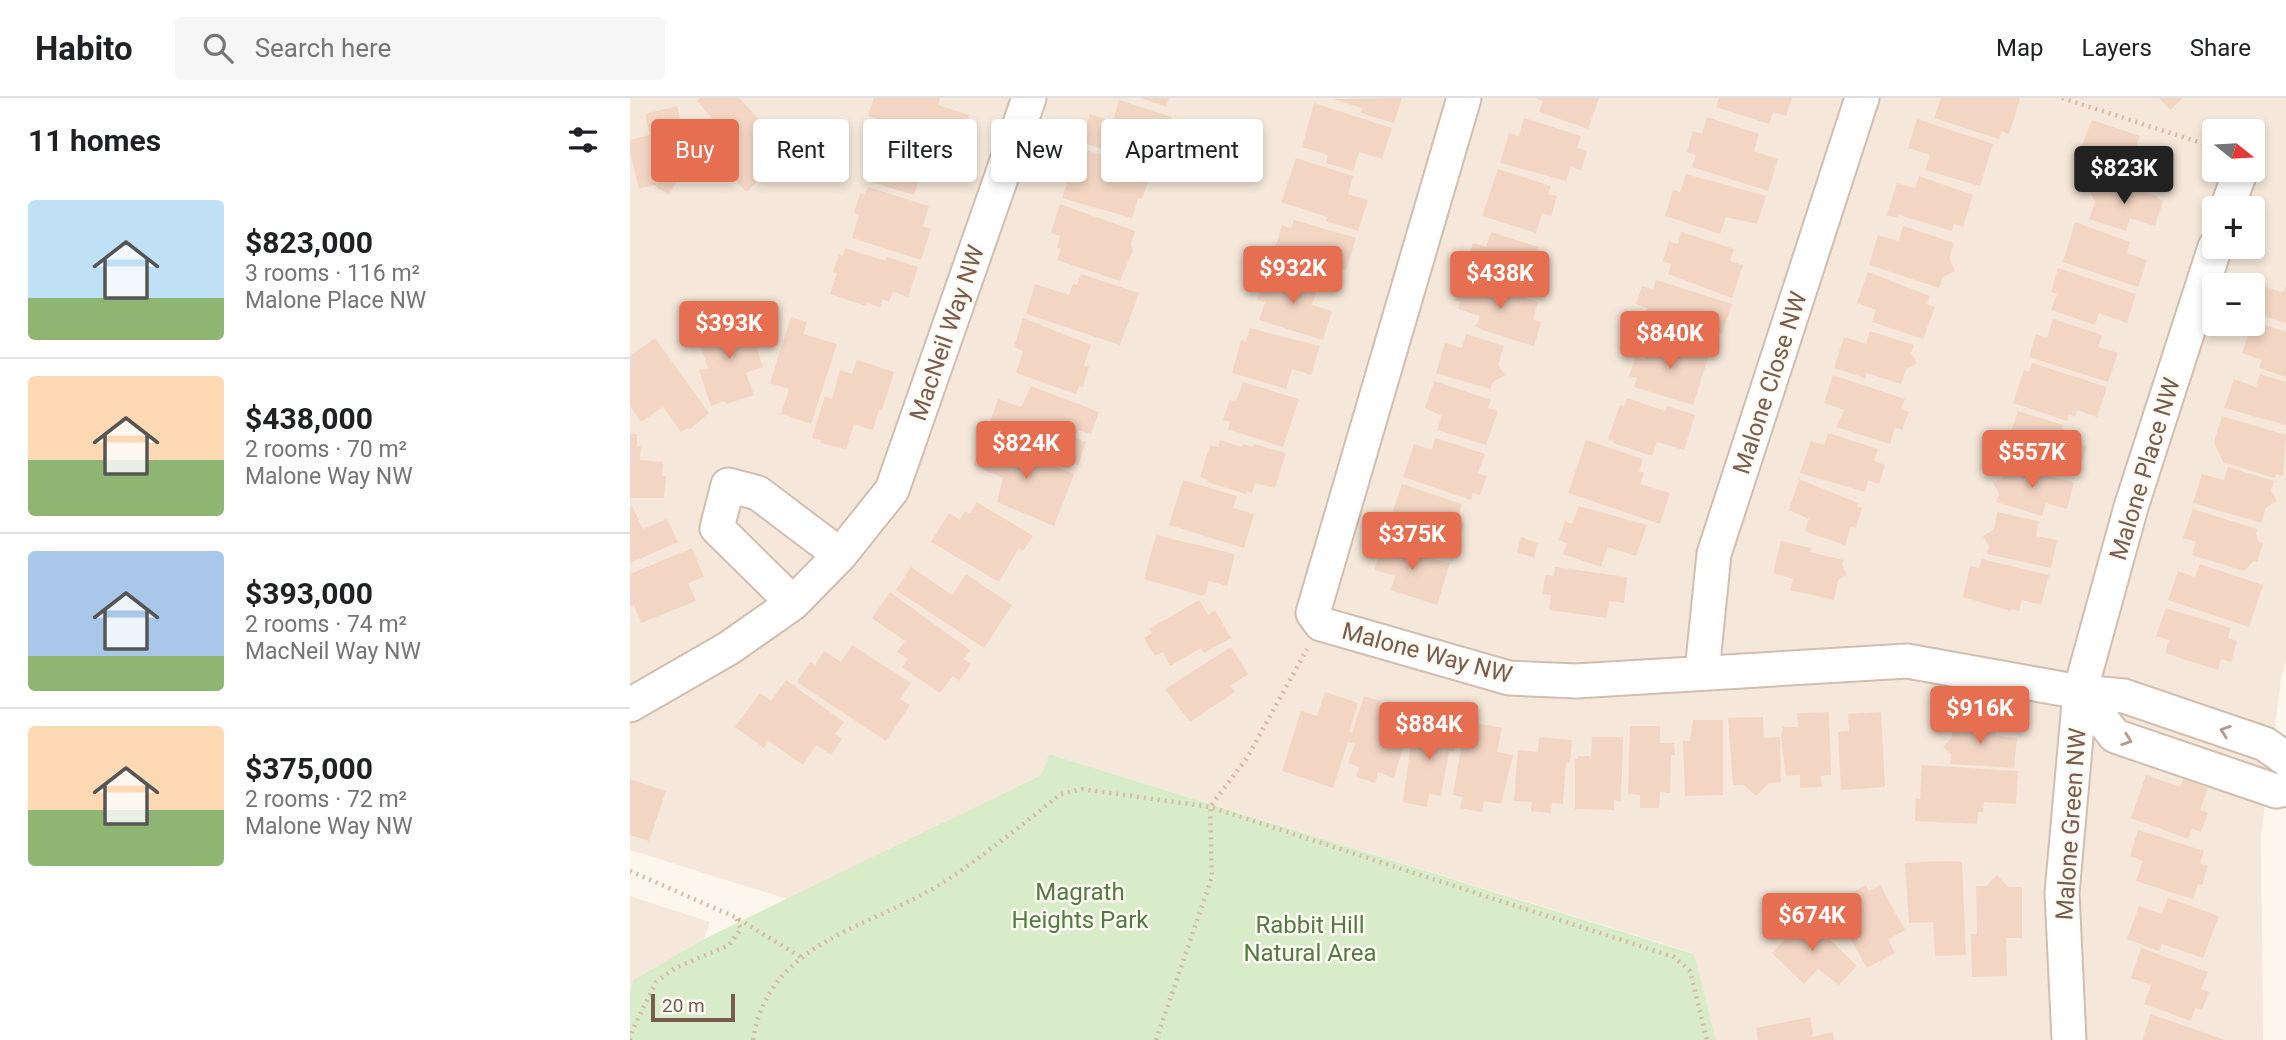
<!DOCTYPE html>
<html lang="en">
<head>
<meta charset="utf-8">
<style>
	body { margin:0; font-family:Roboto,sans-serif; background:#f6f6f6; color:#202124; height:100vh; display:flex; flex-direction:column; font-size:26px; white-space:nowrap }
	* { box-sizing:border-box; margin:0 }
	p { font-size:23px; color:#757577 }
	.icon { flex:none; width:38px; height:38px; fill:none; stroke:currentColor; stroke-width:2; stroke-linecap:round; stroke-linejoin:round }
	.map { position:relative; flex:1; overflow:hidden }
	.sheet { display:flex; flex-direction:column; background:#fff; width:630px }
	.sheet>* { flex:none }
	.hud { position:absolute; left:21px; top:21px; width:665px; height:63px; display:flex; gap:14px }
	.needle { width:46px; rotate:108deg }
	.tools { position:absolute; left:1572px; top:21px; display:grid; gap:14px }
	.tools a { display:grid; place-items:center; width:63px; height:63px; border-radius:7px; background:#fff; box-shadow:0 4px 10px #0003; font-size:35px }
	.scale { position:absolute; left:21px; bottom:18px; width:84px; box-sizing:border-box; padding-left:7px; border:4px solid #7a5c4d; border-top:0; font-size:19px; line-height:24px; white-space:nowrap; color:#7a5c4d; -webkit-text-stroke:5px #fffaf3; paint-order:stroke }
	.price { position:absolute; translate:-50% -60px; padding:0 16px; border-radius:7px; background:#e76f51; color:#fff; font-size:23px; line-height:46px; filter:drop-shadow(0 2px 4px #0008) }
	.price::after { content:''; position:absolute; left:50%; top:42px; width:21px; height:16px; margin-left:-10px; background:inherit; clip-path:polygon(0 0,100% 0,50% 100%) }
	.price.on { background:#222; color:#fff }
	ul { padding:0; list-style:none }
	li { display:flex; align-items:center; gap:21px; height:175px; padding:0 28px }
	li+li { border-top:2px solid #e0e0e0 }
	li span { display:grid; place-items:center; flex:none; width:196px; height:140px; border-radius:7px; color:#555 }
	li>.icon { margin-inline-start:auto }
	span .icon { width:84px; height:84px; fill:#fffc; stroke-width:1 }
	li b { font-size:30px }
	h2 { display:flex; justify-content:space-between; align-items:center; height:84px; padding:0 28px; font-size:30px }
	.chip { padding:0 24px; border-radius:7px; background:#fff; box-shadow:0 4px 10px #0003; font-size:24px; line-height:63px }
	.chip.on { background:#e76f51; color:#fff }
	header { display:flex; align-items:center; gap:42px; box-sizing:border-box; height:98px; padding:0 35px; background:#fff; border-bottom:2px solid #e0e0e0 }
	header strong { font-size:33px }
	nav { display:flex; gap:38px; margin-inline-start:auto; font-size:24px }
	.search { width:490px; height:63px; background:#f6f6f6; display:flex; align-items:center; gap:18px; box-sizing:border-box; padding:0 24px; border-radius:7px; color:#757577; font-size:26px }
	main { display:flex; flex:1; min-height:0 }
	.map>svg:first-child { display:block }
	.residential { fill:#f5e8da; fill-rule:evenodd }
	.green { fill:#d8ecc9 }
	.building { fill:#f3d5c3 }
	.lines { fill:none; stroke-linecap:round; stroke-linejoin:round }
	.minor-casing { stroke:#d1beb0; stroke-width:37 }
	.path { stroke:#d9b8a5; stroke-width:4.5; stroke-dasharray:2 5; stroke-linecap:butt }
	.minor { stroke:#fff; stroke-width:33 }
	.oneway { stroke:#af9d94 }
	.labels { text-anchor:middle; stroke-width:5; stroke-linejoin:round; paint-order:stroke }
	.street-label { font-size:24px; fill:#7a5c4d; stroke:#fffaf3 }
	.park-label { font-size:24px; fill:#537a41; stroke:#fffaf3 }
</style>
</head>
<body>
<header>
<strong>Habito</strong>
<div class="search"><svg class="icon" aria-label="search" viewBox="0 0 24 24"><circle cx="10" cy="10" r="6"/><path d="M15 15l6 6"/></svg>Search here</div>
<nav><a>Map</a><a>Layers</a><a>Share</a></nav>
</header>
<main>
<section class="sheet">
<h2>11 homes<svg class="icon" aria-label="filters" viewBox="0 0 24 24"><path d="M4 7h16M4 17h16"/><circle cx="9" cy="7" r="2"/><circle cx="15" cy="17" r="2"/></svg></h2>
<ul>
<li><span style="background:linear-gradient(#bfe0f5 70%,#8fb573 0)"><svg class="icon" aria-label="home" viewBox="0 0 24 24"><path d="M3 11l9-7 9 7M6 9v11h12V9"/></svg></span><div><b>$823,000</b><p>3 rooms · 116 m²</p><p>Malone Place NW</p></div></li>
<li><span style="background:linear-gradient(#ffd9b3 60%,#8fb573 0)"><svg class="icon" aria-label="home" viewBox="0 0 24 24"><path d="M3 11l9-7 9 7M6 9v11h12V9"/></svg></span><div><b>$438,000</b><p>2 rooms · 70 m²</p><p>Malone Way NW</p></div></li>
<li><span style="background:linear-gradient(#a9c7e8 75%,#8fb573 0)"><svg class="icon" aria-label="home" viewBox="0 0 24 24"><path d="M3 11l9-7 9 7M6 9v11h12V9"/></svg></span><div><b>$393,000</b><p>2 rooms · 74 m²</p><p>MacNeil Way NW</p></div></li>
<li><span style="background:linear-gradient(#ffd9b3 60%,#8fb573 0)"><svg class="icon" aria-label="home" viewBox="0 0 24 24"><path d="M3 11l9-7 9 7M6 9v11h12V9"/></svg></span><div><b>$375,000</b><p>2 rooms · 72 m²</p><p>Malone Way NW</p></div></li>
</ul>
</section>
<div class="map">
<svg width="1656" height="942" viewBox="0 0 1656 942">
	<rect width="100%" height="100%" fill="#fdf6ec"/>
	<path class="residential" d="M0,0H1656V563L1651,580L1631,738L1633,942H1086L1063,855L419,656L411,677L157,801L0,752ZM1584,33H1622V72H1584ZM1584,110H1622V149H1584ZM1584,187H1622V226H1584Z
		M0,798L80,824L74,841L3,882L0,893Z"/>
	<path class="green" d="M419,656L1064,856L1086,942H0V893L3,882L74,841L411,677Z"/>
	<path class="building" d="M70,0H109L159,54L141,71L137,67L128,75L132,79L116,94L74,47L84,38L79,33L87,26L67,3Z
		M244,0H310L308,7L339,17L329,47L238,18Z
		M511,0H539L536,9Z
		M772,0L764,25L731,15L732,10L703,1Z
		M906,0H969L958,31L909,14L913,3Z
		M1089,0H1162L1156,18L1143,14L1139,26L1086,9Z
		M1311,0H1388L1390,1L1379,36L1371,33L1369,41L1304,20Z
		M1529,0H1553L1540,12Z
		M489,2L542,19L526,69L451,44L460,16L483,23Z
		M684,5L762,30L752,61L729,54L723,73L696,65L698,57L672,49Z
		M47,8L56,43L51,44L60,79L48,81L39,97L24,87L9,91L0,54V42L20,37L15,16Z
		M1077,19L1129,36L1124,53L1148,61L1138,93L1062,69L1066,57L1057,54L1063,33L1072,36Z
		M894,20L951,38L947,50L957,53L951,72L941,69L936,83L870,65L879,35L889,38Z
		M1287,21L1363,46L1350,88L1295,72L1300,57L1278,50Z
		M1462,22L1510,38L1506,49L1528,56L1518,87L1487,78L1488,73L1450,61L1452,53L1450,52Z
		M252,28L326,52L317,82L291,75L284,97L235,82L245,52L238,50L242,34L249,36Z
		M457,52L518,72L515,80L519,81L512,101L508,100L502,120L432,100L442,70L450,72Z
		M666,60L723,78L718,96L738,102L728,133L696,123L697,119L651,104Z
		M868,71L921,88L918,96L927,98L921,118L912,115L906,135L852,118Z
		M1056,76L1136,98L1127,126L1096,119L1090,136L1035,118L1043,92L1050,94Z
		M1289,78L1343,97L1333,129L1324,126L1322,133L1269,117L1268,120L1257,117L1267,85L1285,90Z
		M1473,81L1527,98V100L1533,103L1525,128L1500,120L1496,133L1459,121L1465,104L1460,93L1471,89Z
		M238,89L299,108L293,128L301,131L291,162L222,140L229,117L224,115L230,95L235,97Z
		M430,106L505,133L501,146L503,152L490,183L427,162L431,151L427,149L430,138L421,135Z
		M664,122L726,140L716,172L696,165L691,178L688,179L641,163L652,127L661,130Z
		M1445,124L1500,144L1497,155L1517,162L1508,189L1433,164Z
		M1273,128L1324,145L1319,160L1325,173L1313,179L1309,190L1239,167L1248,137L1269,143Z
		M861,134L909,149L905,162L918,166L913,184L900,180L897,192L835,171L843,145L856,149Z
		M1051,134L1104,151L1100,163L1113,167L1102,200L1038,176L1041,166L1033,163L1039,143L1048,146Z
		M215,150L256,163L257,159L288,169L278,199L263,194L259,204L253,201L250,209L237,205L236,208L200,196L207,175L203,174L209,157L213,158Z
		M1428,170L1506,196L1497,225L1469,215L1465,227L1421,212L1427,196L1421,194Z
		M644,174L688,187L682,207L702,213L693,242L629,222L635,204L627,202L633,184L640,186Z
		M1238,174L1300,198L1297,206L1305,209L1293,241L1242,224L1246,212L1227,205Z
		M451,176L509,195L490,247L396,216L405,186L439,197L443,186L447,187Z
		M836,181L867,189L908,204L903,221L911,224L904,248L852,232L846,228L850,218L828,211L830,203L826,202L831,187L834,188Z
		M1026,182L1102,206L1092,236L1058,226L1053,242L1011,229L1017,210L1006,206L1012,188L1023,191Z
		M1634,188L1653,195L1656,188V225L1625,215Z
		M87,218L103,226L117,221L133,269L116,275L124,297L96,306L95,303L81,308L69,272L78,270L67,238L79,235Z
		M161,219L177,224L173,236L207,246L181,326L151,316L159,291L140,285Z
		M393,220L461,247L454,267L459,269L453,289L449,288L446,296L386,275L393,253L384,249Z
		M1423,221L1472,237L1468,249L1488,255L1478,284L1399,259L1406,236L1417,240Z
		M1623,223L1656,234V279L1629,270L1632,262L1612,255Z
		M620,230L690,248L681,277L662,271L656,291L602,275L611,242L616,244Z
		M1240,233L1284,247L1281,255L1287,265L1276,271L1271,286L1236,275L1235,280L1204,270L1214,239L1236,246Z
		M836,236L874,248L868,267L875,277L863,284L860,291L806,275L815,245L832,250Z
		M25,240L79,315L59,332L57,330L51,334L33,309L11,324L0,308V258Z
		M1020,240L1079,257L1063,307L1004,289L1007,280L999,278L1006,258L1014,261Z
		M227,262L264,274L252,312L249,311L243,332L224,326L216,351L190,345L191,342L182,340L195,298L202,301L210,272L222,276Z
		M1402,265L1477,289L1467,319L1447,312L1445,319L1439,316L1437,323L1383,305L1394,272L1399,274Z
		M1630,276L1656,284V327L1594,310L1604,281L1626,289Z
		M1203,277L1275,301L1271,311L1279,314L1272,332L1265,329L1260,346L1206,329L1214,312L1194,305Z
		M804,283L861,302L858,310L868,313L856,347L807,332L812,318L795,310Z
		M613,284L669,301L653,349L598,331L600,324L593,322L600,302L606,303Z
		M401,288L469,314L461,336L448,332L445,340L456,344L448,367L357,333L368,301L391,309Z
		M997,300L1035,313L1037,308L1065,317L1054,352L1027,344L1022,358L983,345V343L978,341L990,307L994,308Z
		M1388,313L1433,327L1432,331L1439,333L1436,341L1457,348L1447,378L1374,354Z
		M1592,318L1656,337L1653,378L1646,376L1645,380L1593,364L1584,344Z
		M1198,335L1248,351L1244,363L1255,367L1249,386L1238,382L1235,394L1170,375L1181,343L1194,347Z
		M0,336H7V348L11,349L10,362L33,364L32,378H36L34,400H0Z
		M355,339L444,376L424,428L367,404L373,380L343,367Z
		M805,340L855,356L848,375L857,378L850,397L843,395L841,402L773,379L784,346L802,352Z
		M590,342L612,349L613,346L623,349L624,346L656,355L645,390L625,385L622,395L617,393L616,396L577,384L578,382L570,379L580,347L588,349Z
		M956,342L1013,361L1009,373L1014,375L1010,386L1040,395L1030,426L938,395Z
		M1378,365L1444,385L1437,411L1416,405L1412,418L1366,404L1369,396L1363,385L1374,379Z
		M1598,369L1644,383L1641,393L1647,403L1636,410L1631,425L1563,405L1572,376L1594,382Z
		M1169,381L1228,405L1227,409L1232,410L1226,430L1221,428L1215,447L1179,435L1175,432L1179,421L1159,412Z
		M553,382L607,398L603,410L624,416L614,450L539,427Z
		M772,386L832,406L827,422L834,425L828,445L820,443L816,455L778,442L784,422L763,413Z
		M347,404L403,438L393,453L389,450L369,484L301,444L319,415L330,422L335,413L340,416Z
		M2,408L13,431L37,421L48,444L0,465V409Z
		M949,408L1017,427L1006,458L978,449L971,469L933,456L937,445L929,442L935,423L942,426Z
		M1563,411L1627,431L1626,436L1629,444L1633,445L1627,464L1624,463L1614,473L1562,457L1566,444L1553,440Z
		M1367,414L1409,423L1406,438L1427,442L1421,470L1357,456L1359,448L1353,438L1364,431Z
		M526,437L605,456L597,488L579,483L575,497H570L514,481Z
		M891,439L908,445L904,460L887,454Z
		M754,440L781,449L779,455L820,465L807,507L761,492L765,478L744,472Z
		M1151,443L1181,450L1180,454L1213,462L1212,467L1217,477L1208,482L1204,502L1160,492L1163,481L1143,475Z
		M62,450L74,479L58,485L66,503L11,525L4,507L0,509V476Z
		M1352,461L1419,477L1411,507L1392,502L1389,513L1381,511V513L1333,499L1340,468L1349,470Z
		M1570,466L1633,487L1619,529L1538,502L1548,473L1565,479Z
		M281,469L322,497L336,476L382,507L354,550L266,492Z
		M925,469L997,479L994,505L979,503L977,520L919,512L921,497L913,496L915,477L924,478Z
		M260,494L340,552L334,561L341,566L329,583L323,578L310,595L272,569L278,561L267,554L275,543L242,520Z
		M569,502L578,517L585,512L601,540L574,555L571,550L540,568L533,554L525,558L514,540L522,535L519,531Z
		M1536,510L1601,530L1598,540L1607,543L1601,564L1591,561L1588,572L1535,555L1539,542L1526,538Z
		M222,547L281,585L270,601L280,607L256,643L167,584L180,564L185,567L194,553L211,564Z
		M601,549L618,576L600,588L605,594L560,624L535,591Z
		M156,582L214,624L205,636L212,641L201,657L186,647L173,667L139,643L134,650L105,629L130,595L141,603Z
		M695,594L728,605L719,634L722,635L734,598L759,606L757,615L781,623L764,680L748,674L745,685L726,679L729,669L718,665L725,646L718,644L703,690L652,673L671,613L687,618Z
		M1199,614L1201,677L1191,678L1192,689L1170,690V677L1156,678L1151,639L1153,629H1168L1167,615Z
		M1251,614L1255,689L1211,692L1208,634L1219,633L1218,616Z
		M1133,619L1134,640L1150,639L1151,684L1139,685L1126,698L1114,687H1103L1098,620Z
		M1063,622H1093V697L1055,698L1053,643H1060Z
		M1323,622L1366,625V638L1387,640L1384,670L1320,666L1321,656L1313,649L1322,640Z
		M797,623L829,629L824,654L819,653L811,698L799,696L797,709L773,704L783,631L795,633Z
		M836,623L872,630L867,654L883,657L871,706L854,703L852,714L830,710L833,699L823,697Z
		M1000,628H1030V645H1044L1045,657H1041L1040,695L1030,694L1029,710H1010V697L998,696Z
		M909,639L942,642L940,665L936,664L933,706L922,705L921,715L901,713L902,704L884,703L888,652L908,654Z
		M962,639H993L991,703L984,702V712L945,711V661H948V658H960L961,663Z
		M1292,667L1388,673L1386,706L1354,704L1353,714H1348L1347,726L1285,723L1286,700L1290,701Z
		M1516,677L1550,689L1553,681L1578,690L1570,712L1578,715L1571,734L1562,731L1558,741L1501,720Z
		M0,681L36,693L19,743L0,737Z
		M1508,732L1574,753L1570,765L1578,768L1572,787L1568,786L1563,801L1506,783L1513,763L1500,758Z
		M1315,763L1332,764L1336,857L1305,858L1303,824L1279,825L1275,765Z
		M1367,777L1378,789H1392V840H1376L1377,878L1342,879L1341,836H1347L1346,788H1356Z
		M1236,787L1239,793L1250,787L1275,832L1258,841L1265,855L1237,870L1205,813L1223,803L1220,796Z
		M1538,800L1589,818L1573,860L1532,846L1529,853L1497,841L1509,808L1532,816Z
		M1178,820L1227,868L1209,887L1188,871L1174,886L1142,855L1155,841L1149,836L1162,822L1169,829Z
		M1511,850L1578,874L1571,891L1579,894L1572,912L1565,910L1561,923L1514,906L1521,887L1501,880Z
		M1521,916L1595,942H1512Z
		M1180,919L1183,936L1181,939L1203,934L1204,942H1128L1126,930Z"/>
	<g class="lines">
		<defs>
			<path id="minor" d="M834,0L683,515L691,526L879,580L946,583L1277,563L1450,594L1494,598L1635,646L1656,661
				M1597,110L1611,72
				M163,505L87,430L98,387L128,395L210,457
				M1072,574L1084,456L1232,0
				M1450,594L1485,638L1646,693L1656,691
				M0,607L99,550L163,505L210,457L262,392L399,0
				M1439,942L1432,795L1450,594L1501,409L1585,149"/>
		</defs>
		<use href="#minor" class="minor-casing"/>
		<path class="path" d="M1432,0L1584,49
			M0,773L105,819L171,859
			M0,942L3,931L26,884L45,870L99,847L111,831L106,820
			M123,942C139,839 247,830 320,780C359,754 395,724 431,696L452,691L580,709L1044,859L1060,873L1077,942
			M526,942L582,779L580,709L617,660L677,551"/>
		<use href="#minor" class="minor"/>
	</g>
	<defs><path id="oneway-chevron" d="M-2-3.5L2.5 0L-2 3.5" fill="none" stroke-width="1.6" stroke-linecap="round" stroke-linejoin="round" transform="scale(1.75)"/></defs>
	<g class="oneway">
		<use href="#oneway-chevron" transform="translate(1595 633) rotate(-161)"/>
		<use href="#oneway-chevron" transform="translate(1497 642) rotate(19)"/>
	</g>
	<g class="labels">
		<g class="street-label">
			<text transform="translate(317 235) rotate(-71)" y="8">MacNeil Way NW</text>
			<text transform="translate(1140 285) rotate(-72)" y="8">Malone Close NW</text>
			<text transform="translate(1515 371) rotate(-73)" y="8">Malone Place NW</text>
			<text transform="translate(797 555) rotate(15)" y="8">Malone Way NW</text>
			<text transform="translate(1441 726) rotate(-86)" y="8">Malone Green NW</text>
		</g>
		<g class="park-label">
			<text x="450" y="802">Magrath<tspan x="450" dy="28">Heights Park</tspan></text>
			<text x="680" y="835">Rabbit Hill<tspan x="680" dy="28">Natural Area</tspan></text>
		</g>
	</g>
</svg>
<div class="tools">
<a><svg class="needle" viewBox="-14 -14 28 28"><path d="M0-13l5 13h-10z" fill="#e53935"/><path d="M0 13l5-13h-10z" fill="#757577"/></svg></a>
<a>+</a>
<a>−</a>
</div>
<div class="scale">20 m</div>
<b class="price on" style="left:1494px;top:108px">$823K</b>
<b class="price" style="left:663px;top:208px">$932K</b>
<b class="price" style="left:870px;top:213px">$438K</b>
<b class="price" style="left:99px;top:263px">$393K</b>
<b class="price" style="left:1040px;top:273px">$840K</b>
<b class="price" style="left:396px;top:383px">$824K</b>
<b class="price" style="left:1402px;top:392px">$557K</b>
<b class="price" style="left:782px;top:474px">$375K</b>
<b class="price" style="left:1350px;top:648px">$916K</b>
<b class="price" style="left:799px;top:664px">$884K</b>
<b class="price" style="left:1182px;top:855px">$674K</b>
<div class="hud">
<a class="chip on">Buy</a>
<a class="chip">Rent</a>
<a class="chip">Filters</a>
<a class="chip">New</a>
<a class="chip">Apartment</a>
</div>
</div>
</main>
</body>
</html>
